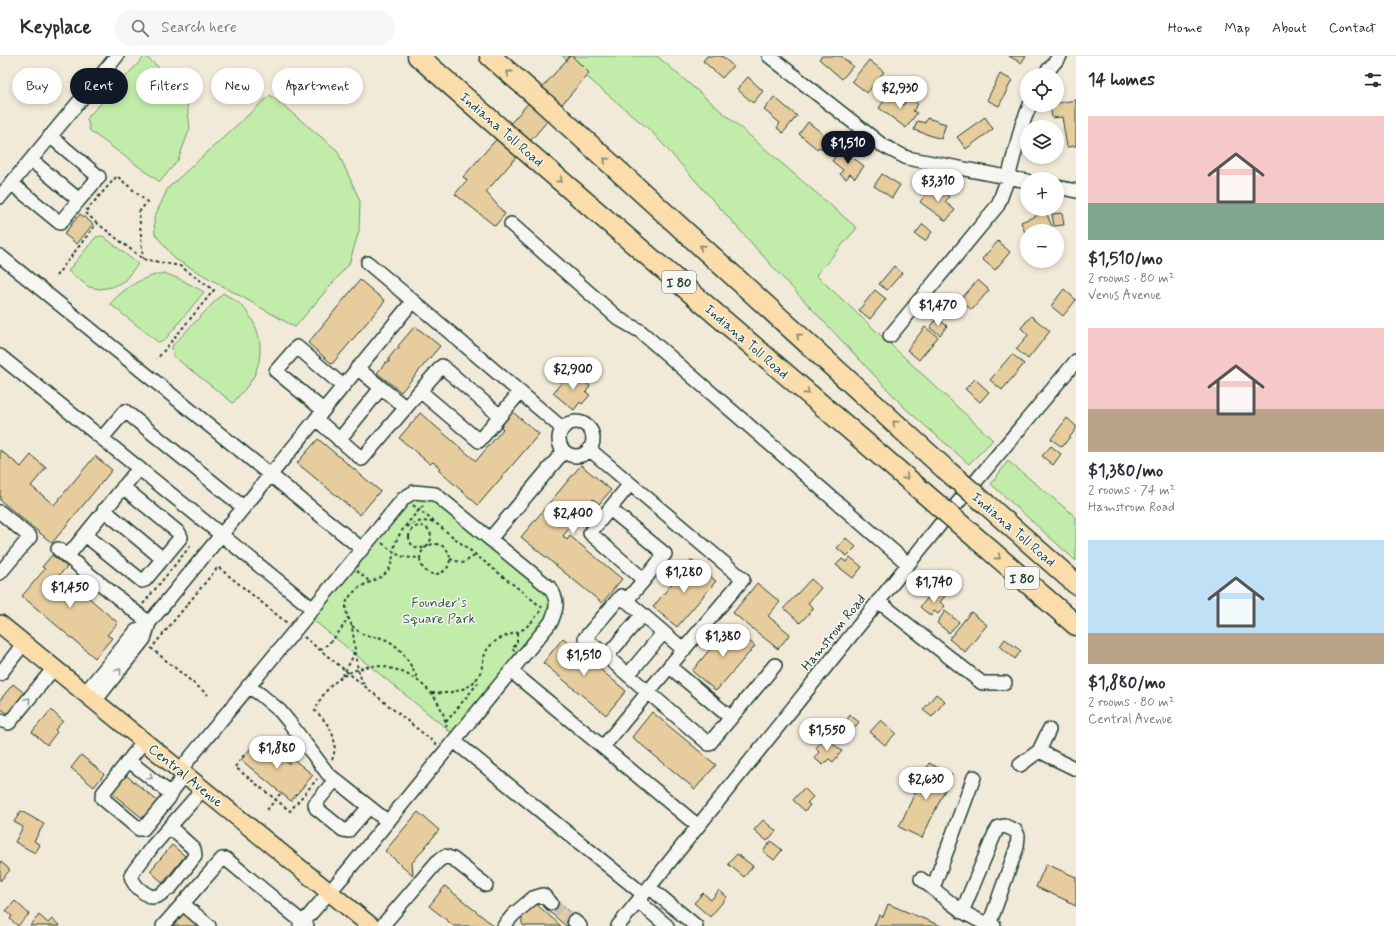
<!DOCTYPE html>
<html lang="en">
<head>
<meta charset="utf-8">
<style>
	body { margin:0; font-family:Mynerve,sans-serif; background:#f7f7f7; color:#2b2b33; height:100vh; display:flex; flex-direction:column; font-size:15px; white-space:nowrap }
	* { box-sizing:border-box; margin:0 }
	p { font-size:13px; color:#7c7c81 }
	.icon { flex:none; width:22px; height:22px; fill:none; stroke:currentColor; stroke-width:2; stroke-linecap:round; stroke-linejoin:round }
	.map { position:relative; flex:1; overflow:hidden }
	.panel { display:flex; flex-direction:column; background:#fff; width:320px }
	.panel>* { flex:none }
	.top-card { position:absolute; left:12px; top:12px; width:380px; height:36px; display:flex; gap:8px }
	.fabs { position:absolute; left:1020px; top:12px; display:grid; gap:8px }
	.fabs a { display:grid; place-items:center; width:44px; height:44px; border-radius:50%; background:#fff; box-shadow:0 2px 6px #0003; font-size:20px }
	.price { position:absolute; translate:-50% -34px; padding:0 9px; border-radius:14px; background:#fff; color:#222; font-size:13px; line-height:26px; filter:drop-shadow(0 1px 2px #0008) }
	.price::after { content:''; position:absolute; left:50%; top:24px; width:12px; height:9px; margin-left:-6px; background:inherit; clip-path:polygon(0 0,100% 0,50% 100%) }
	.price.active { background:#111827; color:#fff }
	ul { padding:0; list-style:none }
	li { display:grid; align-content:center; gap:8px; height:212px; padding:0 12px }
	li span { display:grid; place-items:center; height:124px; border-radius:0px; color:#555 }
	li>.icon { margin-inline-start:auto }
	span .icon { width:72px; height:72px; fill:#fffc; stroke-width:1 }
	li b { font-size:17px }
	h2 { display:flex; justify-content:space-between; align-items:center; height:48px; padding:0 12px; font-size:17px }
	.chip { padding:0 14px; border-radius:18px; background:#fff; box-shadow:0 2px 6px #0003; font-size:14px; line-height:36px }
	.chip.active { background:#111827; color:#fff }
	header { display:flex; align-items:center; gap:24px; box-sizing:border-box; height:56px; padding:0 20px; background:#fff; border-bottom:1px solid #e1e1e2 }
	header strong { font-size:19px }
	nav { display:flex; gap:22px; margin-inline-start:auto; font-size:14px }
	.search { width:280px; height:36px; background:#f7f7f7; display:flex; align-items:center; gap:10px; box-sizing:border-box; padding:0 14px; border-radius:22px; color:#7c7c81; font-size:15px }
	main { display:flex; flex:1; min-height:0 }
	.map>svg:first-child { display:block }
	.green { fill:#c2eca9; stroke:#70946e }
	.building { fill:#e7cd9d; stroke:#1f3d34 }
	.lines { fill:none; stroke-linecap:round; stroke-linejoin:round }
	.minor-tunnel { stroke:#c8c7b7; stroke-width:13; stroke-dasharray:13 6; stroke-linecap:butt }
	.minor-casing { stroke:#1f3d34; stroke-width:16 }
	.major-casing { stroke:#1f3d34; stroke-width:20 }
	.highway-casing { stroke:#1f3d34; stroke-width:23 }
	.path { stroke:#1f3d34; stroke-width:2; stroke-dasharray:3 3; stroke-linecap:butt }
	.minor { stroke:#f6f6f2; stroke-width:13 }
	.major { stroke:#fbddab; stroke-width:17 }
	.highway { stroke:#fbddab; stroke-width:20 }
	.highway-bridge-casing { stroke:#1f3d34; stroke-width:23; stroke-linecap:butt }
	.highway-bridge { stroke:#fbddab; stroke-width:20 }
	.oneway { stroke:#82856a }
	.oneway2 { stroke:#8a9a93 }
	.labels { text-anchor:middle; stroke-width:3; stroke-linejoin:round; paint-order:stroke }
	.shield { fill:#f6f6f2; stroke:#60746d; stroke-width:1 }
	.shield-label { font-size:13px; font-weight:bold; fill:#1f3d34 }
	.street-label { font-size:14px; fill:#1f3d34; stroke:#f6f6f2 }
	.park-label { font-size:14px; fill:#375746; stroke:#f6f6f2 }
</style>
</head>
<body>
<header>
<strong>Keyplace</strong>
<div class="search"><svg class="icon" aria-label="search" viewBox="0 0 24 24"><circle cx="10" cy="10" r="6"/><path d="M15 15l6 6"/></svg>Search here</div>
<nav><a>Home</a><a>Map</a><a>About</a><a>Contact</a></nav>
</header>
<main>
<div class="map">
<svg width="1076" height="870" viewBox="0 0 1076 870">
	<rect width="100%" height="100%" fill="#f2ead8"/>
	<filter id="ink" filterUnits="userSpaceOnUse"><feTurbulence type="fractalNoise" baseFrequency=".025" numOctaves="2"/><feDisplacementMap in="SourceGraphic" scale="8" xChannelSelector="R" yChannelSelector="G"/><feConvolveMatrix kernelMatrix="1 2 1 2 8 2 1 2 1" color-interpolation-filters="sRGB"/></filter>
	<g filter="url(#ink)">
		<path class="green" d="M145,0L175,25L187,47L190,72L178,104L160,126L90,75L87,62Z
			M562,0H657L857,172L816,219L993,384L969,408L906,353L780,219L651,75Z
			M270,39L337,94L360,145L359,175L349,208L295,271L175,203L155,178L154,162L168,132Z
			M103,180L138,208L124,225L112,231L100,233L89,231L68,215L96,181Z
			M164,217L180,223L204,236L164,285L158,286L110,248C125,231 142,221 164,217Z
			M223,237C229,241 238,245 243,251C261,271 265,296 254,320C249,330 239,339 233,347L173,300L172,290Z
			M1008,405L1076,461V505L991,428Z
			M426,437L550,532L557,552L457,681L307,559L404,442Z"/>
		<path class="building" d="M570,0H572L589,17L486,136L505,158L495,170L455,138L467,124L463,121Z
			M707,0H722L733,10L722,22L703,5Z
			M822,0H841L853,10L842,23L819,3Z
			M1009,0H1026L1021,7Z
			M869,4L884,16L867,37L852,25Z
			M1000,18L1012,24L999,50L987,44Z
			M748,21L763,35L753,47L737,33Z
			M889,38L903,49L909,41L918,48L913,55L917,57L906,72L879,52Z
			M774,41L797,60L783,77L777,72L780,67L764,54Z
			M1076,44V90L1067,91L1062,61L1052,62L1050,49H1057V47Z
			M985,61L993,73L966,93L957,81Z
			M927,62L946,68L941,83L914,74L917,65L925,67Z
			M808,66L833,86L825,95L819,91L817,93L799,78Z
			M841,93L864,110L855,122L850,118L846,123L840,118L843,114L832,105Z
			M882,118L900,129L892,142L874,130Z
			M933,129L949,141L945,146L955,154L946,165L920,146Z
			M1046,156L1053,173L1048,175H1027V182L1021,166Z
			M1062,157L1064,169L1054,170L1052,158Z
			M80,158L93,168L77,188L64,178Z
			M923,168L932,176L925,185L915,178Z
			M998,185L1010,196L995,214L982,203Z
			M894,210L902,217L887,234L879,228Z
			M360,224L385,245L332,308L308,287Z
			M978,224L989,234L972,254L960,244Z
			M1064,233L1076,244L1063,260L1051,250Z
			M875,234L886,243L870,263L859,254Z
			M1031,260L1050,275L1028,303L1016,293L1028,279L1021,272Z
			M937,262L947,270L940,279L930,272Z
			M415,270L440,290L401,336L377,317L386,306H389V302L396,293H399L398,290Z
			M925,271L938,281L919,304L907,294Z
			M1012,298L1024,308L1002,334L990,324Z
			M571,315L590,330L586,336L590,339L582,348L580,346L574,354L553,337Z
			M975,323L989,336L980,346L965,333Z
			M509,353L539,378L478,449L438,414L440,412L433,406L430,408L399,382L420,357L476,405L503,373L497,367Z
			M1067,362L1076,370V373L1062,391L1051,383Z
			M318,383L380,435L360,459L297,407Z
			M1051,390L1061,398L1053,409L1042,400Z
			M0,394L21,411L31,399L46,412L31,430L54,449L95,400L112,414L52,487L0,444Z
			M581,409L611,434L599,448L593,443L563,480L567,484L570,480L622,523L602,547L521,481Z
			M846,482L856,491L847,500L837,492Z
			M52,499L67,511L59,519L66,525L67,523L118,567L107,579L112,582L95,602L22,540L45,513L42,511Z
			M850,501L862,511L853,522L836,509L842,503L846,506Z
			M691,504L716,525L677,571L653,551Z
			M811,523L821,532L808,547L814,552L800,567L784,552Z
			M757,527L780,546L768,560L790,578L778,593L733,557Z
			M938,534L945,540L940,546L945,550L938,558L934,555L931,560L920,551L931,538L933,540Z
			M945,555L959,566L949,577L937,567Z
			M971,556L987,569L965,596L949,583Z
			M730,569L755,590L716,635L692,615Z
			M563,582L626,635L606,659L543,607Z
			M1005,583L1021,595L1015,603L1000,590Z
			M13,628L24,637L8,658L0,652V644Z
			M936,638L945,645L932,661L923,654Z
			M51,654L63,665L55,674L57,676L47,689L32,676Z
			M652,656L716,709L695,733L632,681Z
			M850,659L859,666L846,683L835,674L843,663L846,665Z
			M881,664L896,677L885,689L870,676Z
			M825,681L842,695L833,706L829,703L823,709L814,702L819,696L816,692Z
			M259,682L289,708L293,703L313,719L291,745L241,704Z
			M81,699L104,718L94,731L71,712Z
			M929,707L952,719L922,782L899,771Z
			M122,716L160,747L146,765L108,734Z
			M804,732L813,741L807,747L810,749L805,755L793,744Z
			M21,755L44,768L34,785L40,789L35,797L15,786L23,771L14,766Z
			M418,756L439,774L412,807L413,819L385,795Z
			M763,764L776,775L767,785L754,774Z
			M771,785L782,794L774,804L763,795Z
			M172,789L185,800L163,827L150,815Z
			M737,798L753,810L744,821L728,808Z
			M0,805L10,814L0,825Z
			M1046,808L1076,821V850L1067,846L1068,845L1036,831Z
			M445,830L494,870H454L429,850Z
			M719,834L727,841L710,861L694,847L703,837L711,844Z
			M554,843L577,862L570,870H566L546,853Z
			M15,845L29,858L18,870L10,863L12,860L6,855Z
			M535,847L561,870H524L522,868V861Z
			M888,848L941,870H874L879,859L883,861Z
			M181,856L198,870H169Z
			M39,859L48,867L52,863L60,870H30Z"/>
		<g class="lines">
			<path class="minor-tunnel" d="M551,847L574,865"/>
			<defs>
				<path id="minor" d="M769,0L882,89L907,102L1027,125
					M1044,19L1060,0
					M31,104L79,144L99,121L50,80
					M11,127L60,167L79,144
					M1057,131L1076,135
					M0,141L117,0
					M511,168L619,263L640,275L908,508
					M0,200L362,493
					M368,207L413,245
					M890,280L998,149L1008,122L1022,69L1030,49
					M0,300L313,553
					M357,312L406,352
					M420,335L442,310L500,360
					M323,354L276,315L297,291L343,330
					M316,363L362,403L420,335L479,385L520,336
					M559 383a17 17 0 1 1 34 0a17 17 0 1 1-34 0Z
					M102,382L125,355L243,451
					M339,384L381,332
					M589,393L743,523L648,636L585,582L621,540L684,594
					M610,453L665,498L644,524L590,477L630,428
					M104,454L163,503
					M0,456L30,481L0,517
					M85,479L142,525L145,524L181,481L179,477L123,431
					M490,483L564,395
					M58,493L149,567L413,245L562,372
					M67,501L139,412
					M626,545L644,524
					M878,545L982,627H1005
					M607,600L642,559
					M670,611L731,662
					M511,615L698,770
					M0,618L24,587
					M628,619L663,577
					M248,630L261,639L280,655L289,666L328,718L388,766
					M85,637L136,575L149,567L144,583L95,645
					M0,664L9,667L54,612
					M144,685L103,737L102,742L139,773H143L169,742L173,734L185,719
					M454,685L643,838
					M603,691L648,636L709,688L775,609
					M1039,695L1076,713
					M129,705L171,738
					M1020,709L1039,695L1049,674
					M180,714L404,442L414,436L435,438L550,532C559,545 557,552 551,566L345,818L300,870
					M335,724L315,748L316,752L343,774L348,775L369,751
					M170,771L194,793L195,800L171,831L158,840L151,841C142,836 132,829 131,819L152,791L203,733
					M921,823C944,841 965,862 994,870
					M649,831L696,870
					M933,832L974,721
					M638,845L667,870
					M183,848L209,870
					M962,856L995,777L999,771L1005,770L1016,775L1018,780L1017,791L989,869
					M574,865L580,870
					M163,870L222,803H226L307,870
					M382,870L437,806L445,800L453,803L486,829
					M504,870L513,859L533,842L543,839L551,847
					M618,870L946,461L1076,305"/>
				<path id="major" d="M0,568L371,870"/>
				<path id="highway" d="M418,0L511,82L924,437
					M490,0L543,46L944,412
					M987,449L1076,528
					M968,475L1076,569"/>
			</defs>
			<use href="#minor" class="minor-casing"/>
			<use href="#major" class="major-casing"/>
			<use href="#highway" class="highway-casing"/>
			<path class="path" d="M97,167L85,156L117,120L147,146L139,156L143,203
				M56,220L97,167L143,203L180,210L214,234L157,303
				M413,449L544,553
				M409 481a11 11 0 1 1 22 0a11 11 0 1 1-22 0Z
				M407,471C416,465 424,464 435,467
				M382,487C396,498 402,504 420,501
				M420 503a15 15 0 1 1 30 0a15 15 0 1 1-30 0Z
				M450,503L463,507L476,499
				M357,515L370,526
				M143,548L192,488
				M352,570C357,574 362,579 368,580C372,582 377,580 381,582C401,588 409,606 418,623
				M304,581L436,688L437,686
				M154,589L218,511L287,567
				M151,592L208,639
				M320,594C333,585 341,575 348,561
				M515,595L512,593L517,587V577
				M342,620L351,605L354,596
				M364,628C354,611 356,591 352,572C351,565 346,559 346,552C345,545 350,540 354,536C364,525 381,526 389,513C393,505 393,498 395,489C398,476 416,457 425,448
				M432,637C449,638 475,635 481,614C484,605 483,596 491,589C495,585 500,582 506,580C510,578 514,578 518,576C529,571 535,562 542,553
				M446,666L478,627L475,624
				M244,699L235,711L290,755L317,723
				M332,704C340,684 329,667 315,655C324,630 346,613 373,610C379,609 388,612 394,613C422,622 444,644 447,675
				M267,754L280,738"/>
			<use href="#minor" class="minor"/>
			<use href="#major" class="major"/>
			<use href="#highway" class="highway"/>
			<defs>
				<path id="highway-bridge" d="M944,412L987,449
					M924,437L968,475"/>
			</defs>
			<use href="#highway-bridge" class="highway-bridge-casing"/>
			<use href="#highway-bridge" class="highway-bridge"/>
		</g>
		<defs><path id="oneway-chevron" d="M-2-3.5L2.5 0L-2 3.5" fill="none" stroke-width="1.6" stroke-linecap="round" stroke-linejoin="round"/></defs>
		<g class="oneway">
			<use href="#oneway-chevron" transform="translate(509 17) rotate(-139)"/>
			<use href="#oneway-chevron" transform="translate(606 104) rotate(-138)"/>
			<use href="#oneway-chevron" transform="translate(560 124) rotate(41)"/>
			<use href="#oneway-chevron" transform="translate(702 191) rotate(-138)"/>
			<use href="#oneway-chevron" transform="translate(799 280) rotate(-138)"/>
			<use href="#oneway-chevron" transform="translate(807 336) rotate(41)"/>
			<use href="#oneway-chevron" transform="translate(895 367) rotate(-138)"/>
			<use href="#oneway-chevron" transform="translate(906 421) rotate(41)"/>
			<use href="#oneway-chevron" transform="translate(998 501) rotate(41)"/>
		</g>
		<g class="oneway2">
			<use href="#oneway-chevron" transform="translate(119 615) rotate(-51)"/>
			<use href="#oneway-chevron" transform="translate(28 644) rotate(-50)"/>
			<use href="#oneway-chevron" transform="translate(150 721) rotate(38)"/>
		</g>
	</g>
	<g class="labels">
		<g class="shield">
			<rect x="662" y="215" width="34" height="22" rx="3"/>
			<rect x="1005" y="511" width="34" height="22" rx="3"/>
		</g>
		<g class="shield-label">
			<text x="679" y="231">I 80</text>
			<text x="1022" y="527">I 80</text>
		</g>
		<g class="street-label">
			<text transform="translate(502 73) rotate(41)" y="5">Indiana Toll Road</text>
			<text transform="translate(747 285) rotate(41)" y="5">Indiana Toll Road</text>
			<text transform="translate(1014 473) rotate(41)" y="5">Indiana Toll Road</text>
			<text transform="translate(833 576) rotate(-51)" y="5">Hamstrom Road</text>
			<text transform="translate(186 719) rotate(39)" y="5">Central Avenue</text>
		</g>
		<g class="park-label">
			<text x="439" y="551">Founder's<tspan x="439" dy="16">Square Park</tspan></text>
		</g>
	</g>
</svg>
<div class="fabs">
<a><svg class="icon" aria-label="locate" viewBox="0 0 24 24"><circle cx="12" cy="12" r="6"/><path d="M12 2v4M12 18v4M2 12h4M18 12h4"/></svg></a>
<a><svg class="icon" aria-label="layers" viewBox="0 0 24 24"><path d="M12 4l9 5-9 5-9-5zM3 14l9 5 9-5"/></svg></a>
<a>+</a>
<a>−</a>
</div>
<b class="price" style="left:900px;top:54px">$2,930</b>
<b class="price active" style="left:848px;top:109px">$1,510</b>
<b class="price" style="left:938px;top:147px">$3,310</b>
<b class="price" style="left:938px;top:271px">$1,470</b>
<b class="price" style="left:573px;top:335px">$2,900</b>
<b class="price" style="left:573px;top:479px">$2,400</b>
<b class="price" style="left:684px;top:538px">$1,280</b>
<b class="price" style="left:934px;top:548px">$1,740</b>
<b class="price" style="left:70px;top:553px">$1,450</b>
<b class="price" style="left:723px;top:602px">$1,380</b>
<b class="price" style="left:584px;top:621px">$1,510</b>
<b class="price" style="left:827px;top:696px">$1,550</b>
<b class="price" style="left:277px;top:714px">$1,880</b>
<b class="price" style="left:926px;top:745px">$2,630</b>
<div class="top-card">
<a class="chip">Buy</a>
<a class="chip active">Rent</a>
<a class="chip">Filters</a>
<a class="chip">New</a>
<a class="chip">Apartment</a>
</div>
</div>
<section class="panel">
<h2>14 homes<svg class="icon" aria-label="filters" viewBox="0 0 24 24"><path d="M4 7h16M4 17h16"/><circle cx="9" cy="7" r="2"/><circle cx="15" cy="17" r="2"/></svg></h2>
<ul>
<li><span style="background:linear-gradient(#f6c9c9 70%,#7fa58c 0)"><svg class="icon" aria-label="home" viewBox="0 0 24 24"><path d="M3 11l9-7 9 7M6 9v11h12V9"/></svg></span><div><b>$1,510/mo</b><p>2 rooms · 80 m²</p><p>Venus Avenue</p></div></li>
<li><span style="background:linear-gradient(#f6c9c9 65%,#b9a48a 0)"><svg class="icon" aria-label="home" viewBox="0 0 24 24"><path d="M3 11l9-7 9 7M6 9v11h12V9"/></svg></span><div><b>$1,380/mo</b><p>2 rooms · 74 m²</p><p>Hamstrom Road</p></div></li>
<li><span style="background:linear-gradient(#bfe0f5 75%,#b9a48a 0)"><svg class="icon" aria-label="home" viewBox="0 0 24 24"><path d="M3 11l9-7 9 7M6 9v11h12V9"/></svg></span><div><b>$1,880/mo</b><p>2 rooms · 80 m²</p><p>Central Avenue</p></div></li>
</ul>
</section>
</main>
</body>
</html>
